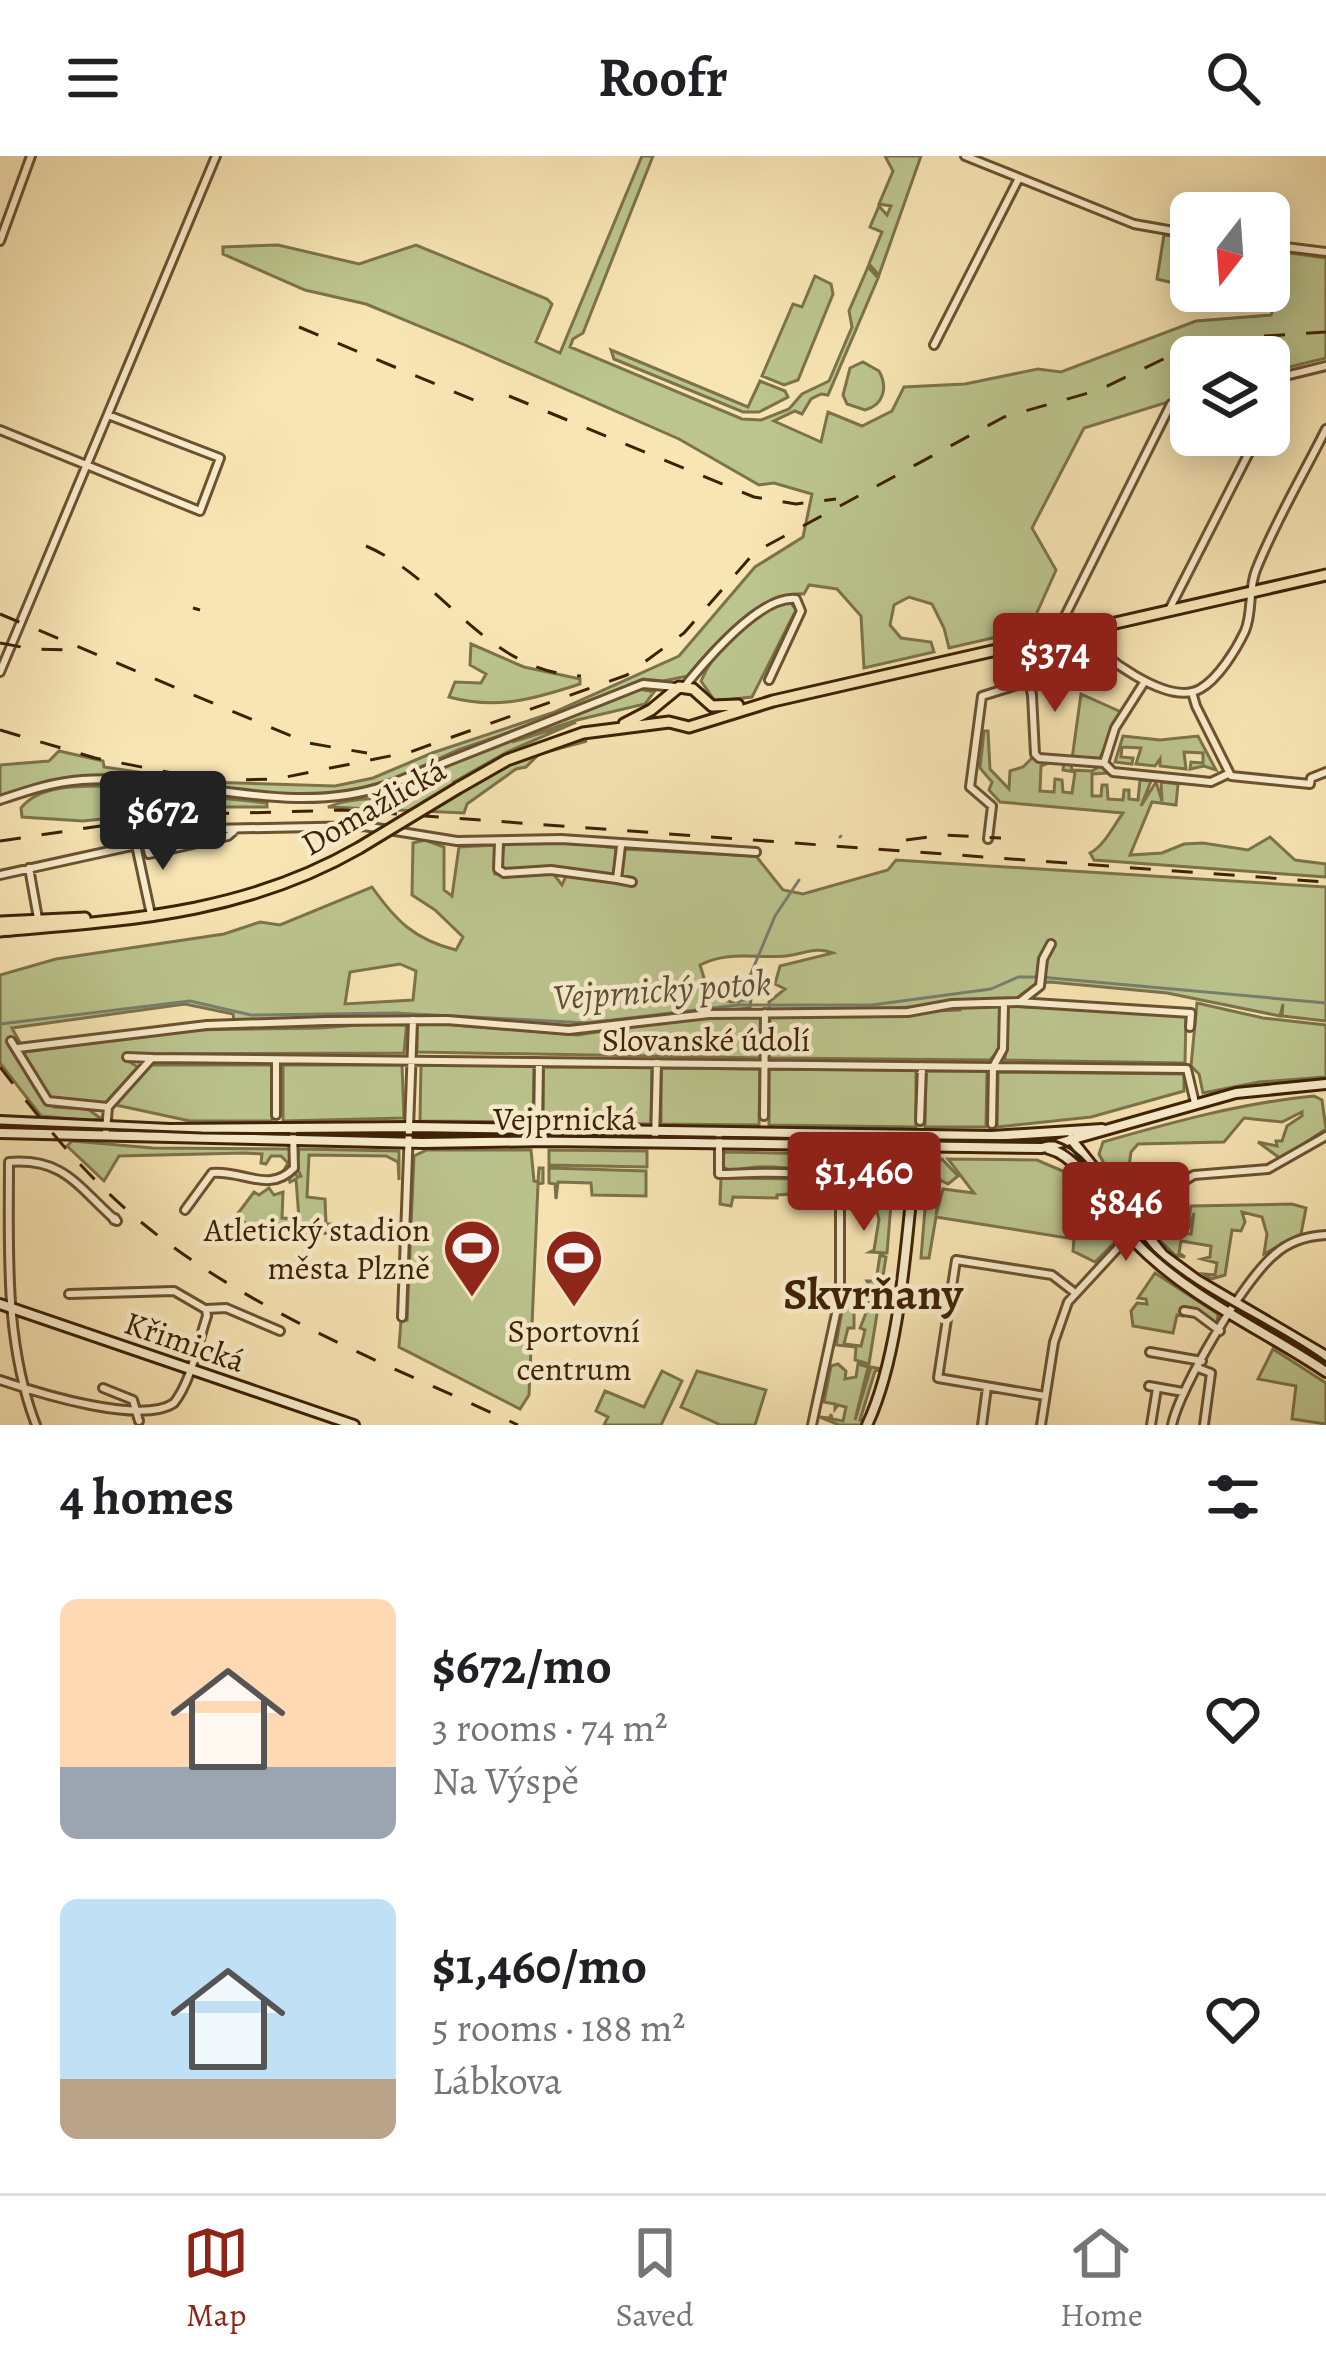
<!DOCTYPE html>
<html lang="en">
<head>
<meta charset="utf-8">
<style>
	body { margin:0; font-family:Alegreya,serif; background:#f2f2f2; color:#202124; height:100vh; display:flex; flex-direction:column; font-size:45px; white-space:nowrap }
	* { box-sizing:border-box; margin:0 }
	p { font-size:39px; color:#757577 }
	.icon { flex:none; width:66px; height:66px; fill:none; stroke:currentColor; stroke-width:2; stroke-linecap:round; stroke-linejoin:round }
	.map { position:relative; height:1269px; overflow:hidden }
	.details { display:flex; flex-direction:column; background:#fff; flex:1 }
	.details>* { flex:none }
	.needle { width:78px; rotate:197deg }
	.buttons { position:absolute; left:1170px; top:36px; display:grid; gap:24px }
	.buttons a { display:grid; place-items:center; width:120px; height:120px; border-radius:18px; background:#fff; box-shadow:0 6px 30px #0003; font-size:60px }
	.price { position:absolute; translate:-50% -102px; padding:0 27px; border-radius:12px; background:#8f2418; color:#fff; font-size:39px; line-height:78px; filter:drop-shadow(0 3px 6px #0008) }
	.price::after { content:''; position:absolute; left:50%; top:72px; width:36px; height:27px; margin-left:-18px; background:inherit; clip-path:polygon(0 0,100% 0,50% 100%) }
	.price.on { background:#222; color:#fff }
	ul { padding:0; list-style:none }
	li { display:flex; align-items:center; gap:36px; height:300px; padding:0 60px }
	li span { display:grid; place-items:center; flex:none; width:336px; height:240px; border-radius:18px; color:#555 }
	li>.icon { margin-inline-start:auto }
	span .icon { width:144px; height:144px; fill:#fffc; stroke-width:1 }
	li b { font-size:51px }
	h2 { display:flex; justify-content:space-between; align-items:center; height:144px; padding:0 60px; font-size:51px }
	header { display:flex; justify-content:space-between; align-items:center; height:156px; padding:0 60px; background:#fff; font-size:54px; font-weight:700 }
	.dock { display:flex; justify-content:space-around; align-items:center; height:168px; border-top:3px solid #e0e0e0; background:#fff; font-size:33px; color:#757577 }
	.dock a { display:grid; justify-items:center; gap:6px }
	.dock .on { color:#8f2418 }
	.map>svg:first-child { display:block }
	.green { fill:#bcc58e; stroke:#7c734a; stroke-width:3; fill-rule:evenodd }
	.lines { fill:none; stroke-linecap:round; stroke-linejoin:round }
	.stream { stroke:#77806d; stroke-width:3 }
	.street-casing { stroke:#6c5231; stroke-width:12 }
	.secondary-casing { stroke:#3d2105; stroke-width:14 }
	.primary-casing { stroke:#3d2105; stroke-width:15 }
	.street { stroke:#faeece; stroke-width:6 }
	.secondary { stroke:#faeece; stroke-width:8 }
	.primary { stroke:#f8e5b4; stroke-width:9 }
	.tram { stroke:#3d2105; stroke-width:3 }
	.rail { stroke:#3d2105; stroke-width:3; stroke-dasharray:21 21; stroke-linecap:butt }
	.primary-bridge-casing { stroke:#3d2105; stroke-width:15; stroke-linecap:butt }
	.primary-bridge { stroke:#f8e5b4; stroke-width:9 }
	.labels { text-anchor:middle; stroke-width:9; stroke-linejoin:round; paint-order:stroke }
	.street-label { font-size:33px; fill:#3d2105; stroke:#faeece }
	.poi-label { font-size:33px; fill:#3d2105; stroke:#faeece; text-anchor:end }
	.water-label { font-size:36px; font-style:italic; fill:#5a5039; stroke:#faeece }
	.district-label { font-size:45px; font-weight:bold; fill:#3d2105; stroke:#faeece }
</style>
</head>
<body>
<header><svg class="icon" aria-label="menu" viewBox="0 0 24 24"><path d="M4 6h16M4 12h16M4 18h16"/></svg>Roofr<svg class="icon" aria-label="search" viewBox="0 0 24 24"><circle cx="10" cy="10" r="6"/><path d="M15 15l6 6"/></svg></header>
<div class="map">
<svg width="1326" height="1269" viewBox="0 0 1326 1269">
	<rect width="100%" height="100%" fill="#f8e5b4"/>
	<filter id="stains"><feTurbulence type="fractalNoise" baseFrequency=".00167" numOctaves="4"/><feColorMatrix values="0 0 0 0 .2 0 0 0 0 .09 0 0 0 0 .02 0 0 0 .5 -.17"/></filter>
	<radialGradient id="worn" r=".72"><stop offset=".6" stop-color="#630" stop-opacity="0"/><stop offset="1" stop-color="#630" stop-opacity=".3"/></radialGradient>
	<path class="green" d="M642,0H653L583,177L573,183L570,191L742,263L761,264L789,253L802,238L829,225L852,171L849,155L868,111L878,122L828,239L821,238L811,243L802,258L795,255L774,265L821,286L828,256L862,270L892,255L904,231L965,228L1038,213L1061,216L1196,165L1271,159L1277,143L1220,135H1269V94L1326,102V202L1269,216V201H1191V239L1084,272L1032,372L1056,414L1035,461L1001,480L949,492L944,472L932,448L909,441L894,449L890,469L901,482L931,486L934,496L864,512L861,460L837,433L809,429L804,438C764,434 711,490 688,520L663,525L643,523L563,558L458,594L392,624L350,635L294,640L102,620L53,625L0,641V609L49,605L59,595L103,605L104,611L205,626L335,630L373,622L432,597L552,557L679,500L755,411L803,381L812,338L774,327L759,329L679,283L465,189L366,148L305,134L223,98V91L278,89L359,108L416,89L547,143L552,148L536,186L560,197Z
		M885,0H921L879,119L869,108L882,76L870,71L879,50L887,59L891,50L879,48L893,15Z
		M1164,79L1191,83V131L1157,123Z
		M815,120L831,128L833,138L798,224L784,229L762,220L793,148L802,151Z
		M611,194L748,251L760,225L785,235L788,241L759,256H743L614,203Z
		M863,206L879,215C888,231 884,249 865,254L847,248L843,239L850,212Z
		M782,447H791L796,454L752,541L715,545L701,525C714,493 751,461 782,447Z
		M471,488L524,511L580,523V528C534,543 497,554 449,541L455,526L481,527L486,518L470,509Z
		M639,533L654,536L645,548L577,564L512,586L576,566L507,596L454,626L461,636C497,614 545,584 587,585L539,598L526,611L516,613L467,648L464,657L328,651C357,638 384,649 419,628L383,642L381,636Z
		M1081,538L1121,556L1099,604L1072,603Z
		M984,575H988L990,613L1009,633L1010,615L1023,611L1033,601L1046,608L1041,610L1040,635L1054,636L1055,623L1062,624L1063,636L1072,637L1075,616L1063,614L1064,606L1071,609L1072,614L1092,615L1100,610L1110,617L1092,618V640H1101L1102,629H1107L1108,643L1123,644L1124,634H1129V643L1138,644L1140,624L1151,625L1141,650L1156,626L1162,645L1161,626L1178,628L1176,649L1152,646L1130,699L1162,697L1184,688L1203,687L1248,694L1270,681L1295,704L1326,708V721L1094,704L1090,697C1104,690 1114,669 1123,657L1000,646L989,634L992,626L980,612Z
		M1123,580L1160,584L1198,580L1216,614L1204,610L1190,613L1191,606L1203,607V597L1184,596L1186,613L1160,610V603L1155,610L1136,608L1141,592L1122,591L1121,601L1133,602L1132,608L1115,606Z
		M106,630L267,647V651H221L83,665L22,661L21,652C39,629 78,630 106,630Z
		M425,684L444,691V734L452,740L459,691L497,689L495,718L552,716L562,729L566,720L632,729L633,723L622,720L624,693L756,700L783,734L803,738L888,714L896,704L1326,731V865L1282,860L1283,848L1280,860L1167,837L1050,826L1037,827L1014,844L834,856L769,855V846L785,833L775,828L780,810L833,797C816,790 804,798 786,800C756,803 729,794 700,809L709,838L731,846L751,843L750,852L571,871L406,860L234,865L233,858L185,848L12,872L25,896L185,874L321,872L407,865L404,897L126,898V904L138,911L105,947L49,941L54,951L88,953L100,962L93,965L41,960L0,907V819L56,803L224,778L260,766L280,769L372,731C396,765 415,784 456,794L463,781L435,754L412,739L413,687ZM400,808L416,815L413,844L345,848L350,816Z
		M561,685L616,692L614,719L546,711L505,715L501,711L504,687Z
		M1197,847L1263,862L1326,869V921L1259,926L1203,937L1199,918L1191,910Z
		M961,850H1002V890L990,904L769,902L770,860L960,854Z
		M1006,850L1186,858L1185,907L1005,904Z
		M761,860L760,902L417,896V866L578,879L686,862Z
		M151,909H273L272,965H190L116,949Z
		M283,909H402L404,962L283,965Z
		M421,909L534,910L533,966L420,965Z
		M543,911H652L651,968L543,966Z
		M661,912L760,913L759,969L661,968Z
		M769,913L916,914V971L769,969Z
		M926,915H987L986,971H925Z
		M998,916L1184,918V935L1091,961L997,971Z
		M1314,940L1322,944L1326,973L1281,1003L1258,986L1277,990L1276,985H1282L1287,970L1302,960V956L1282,966L1244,962L1224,986L1138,988L1131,996L1126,1033L1143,1036L1147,1030L1145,1041L1119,1036L1099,998L1103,986C1173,966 1241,947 1314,940Z
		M72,985L153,992L291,993C293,1004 291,1012 282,1018L288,1007L281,1000H271L266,1008L261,1007L262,998L245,997L119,1000L104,1025L67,990Z
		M299,993L399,995V1024L398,1006L386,1000L309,999L307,1041L325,1043L326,1068H339L340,1073L396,1075L401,1080L256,1075L236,1060L254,1036L259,1039L269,1032L274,1039L283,1036L282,1062L299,1063L296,1023L290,1026L289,1022L294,1016L298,1021L301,1020L297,1012Z
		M427,994H531L534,1025L538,1026L539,1012H543V1027L538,1028L529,1239L520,1253L399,1191L401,1165L407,1164L414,1000Z
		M549,994L647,995V1011L549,1009Z
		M724,996L820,998L836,1022C801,1013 767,1006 732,1015L723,1011Z
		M823,998H879L891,1008L886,1013L894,1011L887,1097L870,1096L874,1094L879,1063L876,1054L848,1052L845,1031L863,1023L869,1029L861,1040V1050L878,1052L881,1037L874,1034L873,1021L862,1017L838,1022Z
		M942,1003L958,1020L948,1028L940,1024L936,1059L943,1033L974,1037L948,1003L1037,1004L1072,1019L1086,1045L1116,1085L1095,1106L1073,1095L1074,1083L936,1061L929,1102H921L928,1016Z
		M549,1012L646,1015V1040L592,1039L591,1027L558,1026L556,1043L555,1028L549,1027Z
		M721,1022L815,1023L835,1035L777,1039V1042L733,1041L731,1050L720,1048Z
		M1172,1040L1174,1041L1173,1052H1168L1166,1069L1187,1073L1191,1050L1292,1048L1306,1052L1301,1078L1264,1098L1267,1078L1262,1061L1242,1056L1245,1066L1241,1075L1232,1074L1225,1119L1211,1123L1204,1118L1215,1119L1217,1107L1202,1103L1210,1101L1211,1090L1181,1085L1179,1097L1185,1101L1175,1099L1147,1072L1191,1078L1194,1057L1187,1076L1145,1067L1158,1062L1172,1046L1168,1042Z
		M880,1099L886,1101L869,1208L855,1204L856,1191L836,1189L843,1148L854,1150V1172H848L844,1188L861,1190L865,1174L860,1172C865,1160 875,1138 867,1125H876Z
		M1155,1117L1218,1158L1217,1168L1184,1153L1183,1160L1177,1159L1173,1177L1133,1170L1131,1155L1137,1147L1147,1148L1146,1143L1138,1142Z
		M1273,1193L1326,1227V1268L1292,1263L1296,1230L1258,1223Z
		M838,1208L846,1215L845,1223L856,1221L858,1208L868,1211L855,1264L871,1211L882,1213L875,1215L860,1264H867L863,1269H839L820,1261L830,1262L831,1258L832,1263L843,1265L846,1251L838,1249L835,1253V1248L824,1246L831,1210Z
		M662,1215L682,1225L661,1269H604L608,1261L596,1255L605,1235L644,1251Z
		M697,1215L766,1234L755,1269H721L681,1251Z"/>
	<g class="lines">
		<path class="stream" d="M840,681L841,680
			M739,846L775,760L799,724
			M0,868L190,845L251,859L396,857L587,867L738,849H872L991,833L1018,821H1040L1326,847"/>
		<defs>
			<path id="street" d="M965,0L1134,68L1191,78
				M0,85L31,0
				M1269,89L1326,96
				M934,189L1019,22
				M1269,224L1326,210
				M1269,257L1280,236V221
				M0,274L200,355L220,302L108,259
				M1170,452L1258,279
				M1063,480L1062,466L1171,248L1191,243
				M1021,489L1032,539L1035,598L1039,602L1104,607L1113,616L1211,626L1228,618
				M1023,490C1041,497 1058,492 1077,486L1080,476C1100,499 1168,551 1200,533C1218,523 1236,494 1245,475C1253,456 1248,434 1256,414C1275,366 1303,319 1326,273
				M0,516L216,0
				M684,531C706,504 760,439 796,443L801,455L769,524
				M1192,536L1196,550L1231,620L1310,628L1311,622L1326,616
				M1104,607L1115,572L1145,525
				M0,644C27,635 53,626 82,624C186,617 285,664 388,629L643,528L676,531
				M988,683L992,650L970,631L982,540L1030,525
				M499,686L498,713L504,717L551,714L617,723L621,690
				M146,687L149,698L228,680L236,673
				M136,689L150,754
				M29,712L39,768
				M0,719L209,673L364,670L457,685L561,683L756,696
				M617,723L632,726
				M1021,845L1040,830L1043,803L1051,788
				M11,885L48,945L108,951
				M18,892L207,869L326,865L447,864L569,874L709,858L908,856L952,848L1018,846L1191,857L1190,871
				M127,901L152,902
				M276,959V904
				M764,960L765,857
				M920,965L922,910
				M992,968L993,911L1003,893L1004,848
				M106,974L108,951L152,902L1187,913L1195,947
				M538,974L539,906
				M719,976V1018C752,1018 821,1009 840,1037V1139L812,1269
				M655,986L657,907
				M837,1031L863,1019L870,1023L872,1034
				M185,1054L212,1017C243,1014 269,1038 294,1012L293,974
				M112,1061L115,1062L117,1065L114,1064Z
				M69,1138L174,1135L205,1153
				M206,1153L226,1152L280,1175
				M1184,1155L1196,1157L1220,1175
				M402,1161L413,864
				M1150,1196L1202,1205
				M1198,1212L1211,1217L1204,1269
				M0,1224C41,1238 142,1269 174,1247C192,1224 198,1186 207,1160L206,1153
				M1149,1230L1183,1236
				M103,1232L133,1244L139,1265
				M1045,1240L938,1222L956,1104L1052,1119L1074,1136
				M36,1269C4,1186 9,1094 9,1006C62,1002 76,1028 112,1061
				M982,1269L987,1231
				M1041,1269L1054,1186L1068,1146L1174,1031L1194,1019L1268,1013L1326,980
				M1151,1269L1157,1232
				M1172,1269C1180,1231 1244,1124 1274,1099C1288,1086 1307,1080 1326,1079"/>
			<path id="secondary" d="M0,965L170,973L412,971L992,980L1102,973
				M0,977L423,987L547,985L1042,992L1236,937L1326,928
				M1071,983L1163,1099L1197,1124L1326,1200
				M1049,993C1083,1001 1110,1060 1135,1086C1189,1142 1262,1173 1326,1216
				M0,1148L354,1269
				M867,1269C901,1197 906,1084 915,1005L924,991"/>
			<path id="primary" d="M624,568L651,554L679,531L693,533L712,550L738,549
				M458,632L507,604L583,577L669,566L689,571L773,545L1326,419
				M0,766L85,762
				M0,775C129,764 244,758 359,692"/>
		</defs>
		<use href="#street" class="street-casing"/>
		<use href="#secondary" class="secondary-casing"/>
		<use href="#primary" class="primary-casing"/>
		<use href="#street" class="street"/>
		<use href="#secondary" class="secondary"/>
		<use href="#primary" class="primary"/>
		<path class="tram" d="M0,969L202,977L1055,985C1093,996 1119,1060 1146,1088C1197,1140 1269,1164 1326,1206"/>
		<path class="rail" d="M299,171L476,245
			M509,240L754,341L796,348L836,343
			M366,390C445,424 484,515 581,520
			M193,452L200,454
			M0,458L308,587L367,597
			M0,487L32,493L75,494
			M0,574L95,602L188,620L231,624L276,623L410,596L627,519L684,477L755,396L1004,261L1099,234L1203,184L1326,176
			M906,684L945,679L1001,682
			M0,685L174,659L343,654L1326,726
			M0,911C43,967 86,1021 141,1066C251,1157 390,1209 518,1269"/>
		<defs>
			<path id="primary-bridge" d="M359,692L458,632"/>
		</defs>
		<use href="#primary-bridge" class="primary-bridge-casing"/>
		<use href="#primary-bridge" class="primary-bridge"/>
	</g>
	<defs>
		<symbol id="stadium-pin" viewBox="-11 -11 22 30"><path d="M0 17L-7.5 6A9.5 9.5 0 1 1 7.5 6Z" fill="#8f2418" stroke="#faeece"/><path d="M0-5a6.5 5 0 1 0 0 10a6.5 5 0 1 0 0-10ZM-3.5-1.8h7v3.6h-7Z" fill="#fff"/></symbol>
	</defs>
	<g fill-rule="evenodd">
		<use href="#stadium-pin" x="439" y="1059" width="66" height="90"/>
		<use href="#stadium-pin" x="541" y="1069" width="66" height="90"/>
	</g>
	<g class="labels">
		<g class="street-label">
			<text transform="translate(373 650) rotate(-30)" y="12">Domažlická</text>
			<text x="706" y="895">Slovanské údolí</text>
			<text x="565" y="974">Vejprnická</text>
			<text transform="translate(185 1185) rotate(19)" y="12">Křimická</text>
		</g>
		<g class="poi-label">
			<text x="430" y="1085">Atletický stadion<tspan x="430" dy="38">města Plzně</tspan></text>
			<text x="574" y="1186" text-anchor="middle">Sportovní<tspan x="574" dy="38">centrum</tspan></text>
		</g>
		<g class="water-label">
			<text transform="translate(662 833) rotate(-4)" y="13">Vejprnický potok</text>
		</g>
		<g class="district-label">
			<text x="873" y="1153">Skvrňany</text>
		</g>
	</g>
	<rect width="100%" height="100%" filter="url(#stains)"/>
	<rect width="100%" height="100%" fill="url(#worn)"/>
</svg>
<div class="buttons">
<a><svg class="needle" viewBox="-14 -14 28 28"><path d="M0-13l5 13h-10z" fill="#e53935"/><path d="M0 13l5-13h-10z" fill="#757577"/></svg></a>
<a><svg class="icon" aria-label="layers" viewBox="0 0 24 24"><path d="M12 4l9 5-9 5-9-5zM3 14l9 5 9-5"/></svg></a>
</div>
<b class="price" style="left:1055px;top:559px">$374</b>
<b class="price on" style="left:163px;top:717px">$672</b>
<b class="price" style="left:864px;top:1078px">$1,460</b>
<b class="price" style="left:1126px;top:1108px">$846</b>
</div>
<section class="details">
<h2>4 homes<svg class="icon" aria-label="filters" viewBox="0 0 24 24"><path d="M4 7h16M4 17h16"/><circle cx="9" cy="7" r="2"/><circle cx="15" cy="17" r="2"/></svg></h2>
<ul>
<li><span style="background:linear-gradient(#ffd9b3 70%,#9aa5b1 0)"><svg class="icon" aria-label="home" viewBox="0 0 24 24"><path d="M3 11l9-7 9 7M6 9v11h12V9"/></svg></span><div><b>$672/mo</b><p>3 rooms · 74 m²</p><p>Na Výspě</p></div><svg class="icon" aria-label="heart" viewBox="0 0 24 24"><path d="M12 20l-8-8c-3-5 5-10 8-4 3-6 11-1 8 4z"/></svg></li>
<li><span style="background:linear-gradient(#bfe0f5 75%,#b9a48a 0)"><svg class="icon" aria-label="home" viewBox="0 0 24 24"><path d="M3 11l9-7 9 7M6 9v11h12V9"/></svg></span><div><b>$1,460/mo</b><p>5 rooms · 188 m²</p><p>Lábkova</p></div><svg class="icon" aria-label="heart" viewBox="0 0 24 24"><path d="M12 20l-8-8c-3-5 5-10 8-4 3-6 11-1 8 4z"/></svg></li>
</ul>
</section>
<nav class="dock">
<a class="on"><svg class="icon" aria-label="map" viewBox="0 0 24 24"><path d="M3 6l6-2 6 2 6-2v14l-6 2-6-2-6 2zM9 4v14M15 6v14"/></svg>Map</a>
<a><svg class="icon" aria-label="saved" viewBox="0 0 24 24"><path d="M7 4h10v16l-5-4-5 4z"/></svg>Saved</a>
<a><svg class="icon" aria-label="home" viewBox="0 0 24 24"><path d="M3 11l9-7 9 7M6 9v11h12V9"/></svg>Home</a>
</nav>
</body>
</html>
